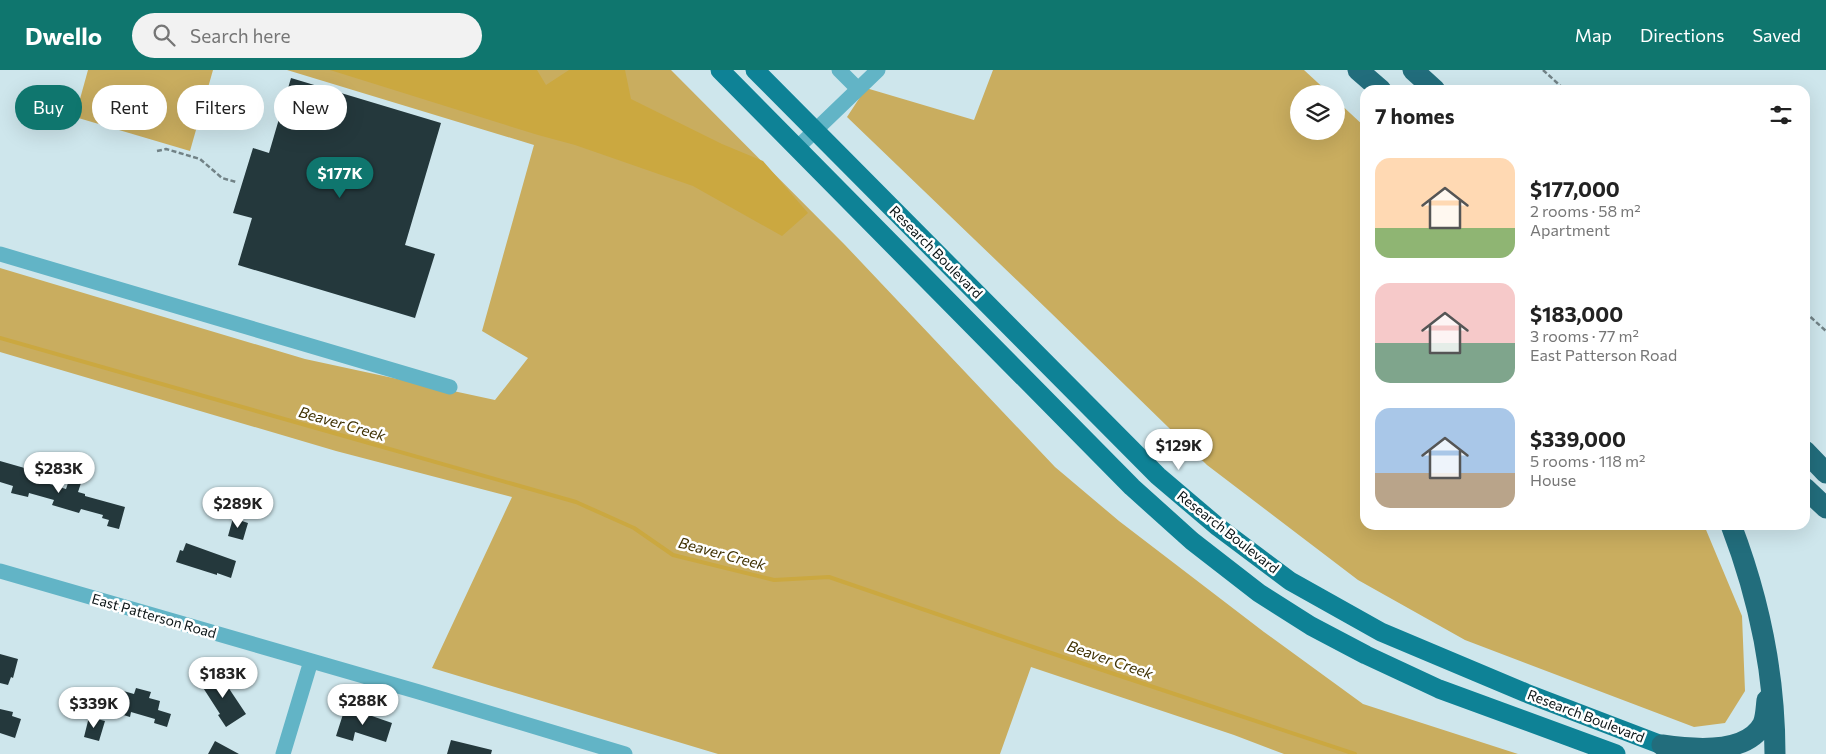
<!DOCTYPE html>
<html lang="en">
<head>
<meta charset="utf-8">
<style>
	body { margin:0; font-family:Commissioner,sans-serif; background:#f2f2f2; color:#222; height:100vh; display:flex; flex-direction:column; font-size:19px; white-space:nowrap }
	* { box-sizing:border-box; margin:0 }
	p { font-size:16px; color:#767676 }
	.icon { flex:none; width:28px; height:28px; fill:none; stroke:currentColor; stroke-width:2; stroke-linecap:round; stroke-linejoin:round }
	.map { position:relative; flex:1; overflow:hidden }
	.sheet { position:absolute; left:1360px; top:15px; width:450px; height:445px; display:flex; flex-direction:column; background:#fff; border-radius:15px; box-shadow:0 5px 20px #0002 }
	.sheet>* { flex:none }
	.guide { position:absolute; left:15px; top:15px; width:475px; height:45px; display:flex; gap:10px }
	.buttons { position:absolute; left:1290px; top:15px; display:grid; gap:10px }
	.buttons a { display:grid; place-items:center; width:55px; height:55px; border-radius:50%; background:#fff; box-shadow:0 5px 20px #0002; font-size:25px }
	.price { position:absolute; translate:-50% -42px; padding:0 11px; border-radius:18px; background:#fff; color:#222; font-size:16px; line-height:32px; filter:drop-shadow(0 1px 2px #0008) }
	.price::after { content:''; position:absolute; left:50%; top:30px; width:15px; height:11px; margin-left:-8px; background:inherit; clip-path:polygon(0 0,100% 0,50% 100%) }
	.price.on { background:#0f766e; color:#fff }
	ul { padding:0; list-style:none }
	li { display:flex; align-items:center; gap:15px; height:125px; padding:0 15px }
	li span { display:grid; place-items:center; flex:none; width:140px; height:100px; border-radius:15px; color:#555 }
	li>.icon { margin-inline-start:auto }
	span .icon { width:60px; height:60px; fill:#fffc; stroke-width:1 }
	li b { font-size:21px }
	h2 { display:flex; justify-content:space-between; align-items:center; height:60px; padding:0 15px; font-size:21px }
	.tag { padding:0 18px; border-radius:22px; background:#fff; box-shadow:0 5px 20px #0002; font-size:18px; line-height:45px }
	.tag.on { background:#0f766e; color:#fff }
	header { display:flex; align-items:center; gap:30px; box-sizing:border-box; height:70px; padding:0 25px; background:#0f766e; color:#fff }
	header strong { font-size:24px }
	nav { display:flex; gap:28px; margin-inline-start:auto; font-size:18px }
	.search { width:350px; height:45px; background:#f2f2f2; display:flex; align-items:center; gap:12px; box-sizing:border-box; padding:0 18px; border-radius:28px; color:#767676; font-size:19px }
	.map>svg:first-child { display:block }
	.green { fill:#c9ad5f }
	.water { fill:#cba840 }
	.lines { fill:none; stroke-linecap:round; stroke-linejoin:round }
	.stream { stroke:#cba840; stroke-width:4 }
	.building { fill:#24383c }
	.path { stroke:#718286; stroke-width:2.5; stroke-dasharray:5 2.5; stroke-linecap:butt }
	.minor { stroke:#62b4c6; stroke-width:15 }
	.major { stroke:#0e8296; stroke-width:19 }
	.highway { stroke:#226d7c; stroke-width:21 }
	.labels { text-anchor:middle; stroke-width:5; stroke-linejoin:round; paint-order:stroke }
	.street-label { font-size:14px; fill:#0a1315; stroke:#fff }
	.water-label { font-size:15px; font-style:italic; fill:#403204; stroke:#fff }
</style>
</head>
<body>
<header>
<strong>Dwello</strong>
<div class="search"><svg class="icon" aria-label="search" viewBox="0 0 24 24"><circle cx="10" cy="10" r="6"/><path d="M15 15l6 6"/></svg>Search here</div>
<nav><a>Map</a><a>Directions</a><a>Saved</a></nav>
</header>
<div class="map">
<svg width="1826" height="684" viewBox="0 0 1826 684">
	<rect width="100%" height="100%" fill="#cee6ec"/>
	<path class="green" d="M88,0H213L190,81L75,47Z
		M287,0H671L845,175L1055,397L1119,451L1264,562L1363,634L1518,684H1284L1234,665L1031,597L1000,684H718L432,598L512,427L336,381L0,282V198L305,289L495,330L528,288L482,261L534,75Z
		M993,0H1304L1330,24H1299V61H1336V30L1365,57V455H1704L1742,546L1745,621L1725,653L1694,657L1465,570L1358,510L1207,395L1050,242L847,47L866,18L974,50Z"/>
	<path class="water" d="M330,0H537L546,15L569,0H625L631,29L722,74L763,91L808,143L782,166L693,116L575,75L538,65Z"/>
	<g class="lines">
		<path class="stream" d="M0,268L576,432L634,458L673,485L774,510L829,507L1039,579L1355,684"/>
	</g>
	<path class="building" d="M291,8L441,53L405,175L435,184L415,248L238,195L252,148L233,143L253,78L269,83Z
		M0,391L35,401L33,409L66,419L69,410L81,413L78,422L85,424V426L125,437L119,459L107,456L109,450L102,448L103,445L81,439L79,443L52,435L54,430L29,423L28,427L11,423L13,416L0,412Z
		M233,448L248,453L243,470L228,466Z
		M186,473L236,491L231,508L217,503V505L176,492L180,480L183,481Z
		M0,584L18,589L13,608L11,607L8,615L0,613Z
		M218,602L246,644L226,657L218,645L220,644L200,613Z
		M113,618L134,624L136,618L151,622L149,628L160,631L158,640L171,644L167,657L154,653L155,649L131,642L130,647L107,640Z
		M345,638L360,643L361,639L373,643L372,646L392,653L386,672L355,662L353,671L336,666Z
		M0,639L13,642L12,646L21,649L15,668L0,663Z
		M89,647L105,651L99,671L84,667Z
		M451,670L492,680L491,684H447Z
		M215,671L239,684H208Z"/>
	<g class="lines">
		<path class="path" d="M1543,0L1565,20
			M157,81L166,79L200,89L222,108L236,112
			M1805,242L1826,261"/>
		<path class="minor" d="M839,0L858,19
			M797,78L878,0
			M0,184L450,317
			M0,501L419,622L625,684
			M283,684L311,591"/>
		<path class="major" d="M720,0L1132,417L1192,471L1259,523L1311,556L1366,585L1439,619L1616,684
			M755,0L1158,406L1218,457L1290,511L1381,562L1526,623L1675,680"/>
		<path class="highway" d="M1358,0L1381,20
			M1413,0L1435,20
			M1805,381L1826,403
			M1805,418L1826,438
			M1731,455C1759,528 1775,606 1775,684
			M1662,675C1696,680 1747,684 1763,654C1766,647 1766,638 1767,630"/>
	</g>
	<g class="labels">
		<g class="street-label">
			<text transform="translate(936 182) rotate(45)" y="5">Research Boulevard</text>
			<text transform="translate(1228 462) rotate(38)" y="5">Research Boulevard</text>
			<text transform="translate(154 546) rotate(16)" y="5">East Patterson Road</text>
			<text transform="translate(1586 646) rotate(21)" y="5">Research Boulevard</text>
		</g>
		<g class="water-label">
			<text transform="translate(342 354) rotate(16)" y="5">Beaver Creek</text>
			<text transform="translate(722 484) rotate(15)" y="5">Beaver Creek</text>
			<text transform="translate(1110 590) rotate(19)" y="5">Beaver Creek</text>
		</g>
	</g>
</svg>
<div class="buttons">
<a><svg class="icon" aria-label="layers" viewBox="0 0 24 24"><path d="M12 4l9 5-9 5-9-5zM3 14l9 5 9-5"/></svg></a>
</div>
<b class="price on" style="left:340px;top:129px">$177K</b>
<b class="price" style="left:1179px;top:401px">$129K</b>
<b class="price" style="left:59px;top:424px">$283K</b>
<b class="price" style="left:238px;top:459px">$289K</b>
<b class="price" style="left:223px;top:629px">$183K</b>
<b class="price" style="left:363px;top:656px">$288K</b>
<b class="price" style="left:94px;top:659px">$339K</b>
<div class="guide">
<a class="tag on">Buy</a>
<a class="tag">Rent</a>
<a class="tag">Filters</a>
<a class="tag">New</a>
</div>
<section class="sheet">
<h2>7 homes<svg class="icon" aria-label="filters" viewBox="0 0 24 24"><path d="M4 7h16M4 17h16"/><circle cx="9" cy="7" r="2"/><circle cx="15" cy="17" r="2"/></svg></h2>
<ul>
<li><span style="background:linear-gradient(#ffd9b3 70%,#8fb573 0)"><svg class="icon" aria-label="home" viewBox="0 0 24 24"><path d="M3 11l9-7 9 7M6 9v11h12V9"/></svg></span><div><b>$177,000</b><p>2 rooms · 58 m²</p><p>Apartment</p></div></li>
<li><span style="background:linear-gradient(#f6c9c9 60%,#7fa58c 0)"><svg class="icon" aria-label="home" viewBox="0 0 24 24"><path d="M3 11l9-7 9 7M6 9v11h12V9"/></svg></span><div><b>$183,000</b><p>3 rooms · 77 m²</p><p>East Patterson Road</p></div></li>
<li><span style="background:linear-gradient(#a9c7e8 65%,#b9a48a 0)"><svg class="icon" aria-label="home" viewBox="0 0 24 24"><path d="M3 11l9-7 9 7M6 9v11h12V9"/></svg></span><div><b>$339,000</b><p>5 rooms · 118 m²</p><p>House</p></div></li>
</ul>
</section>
</div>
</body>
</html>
